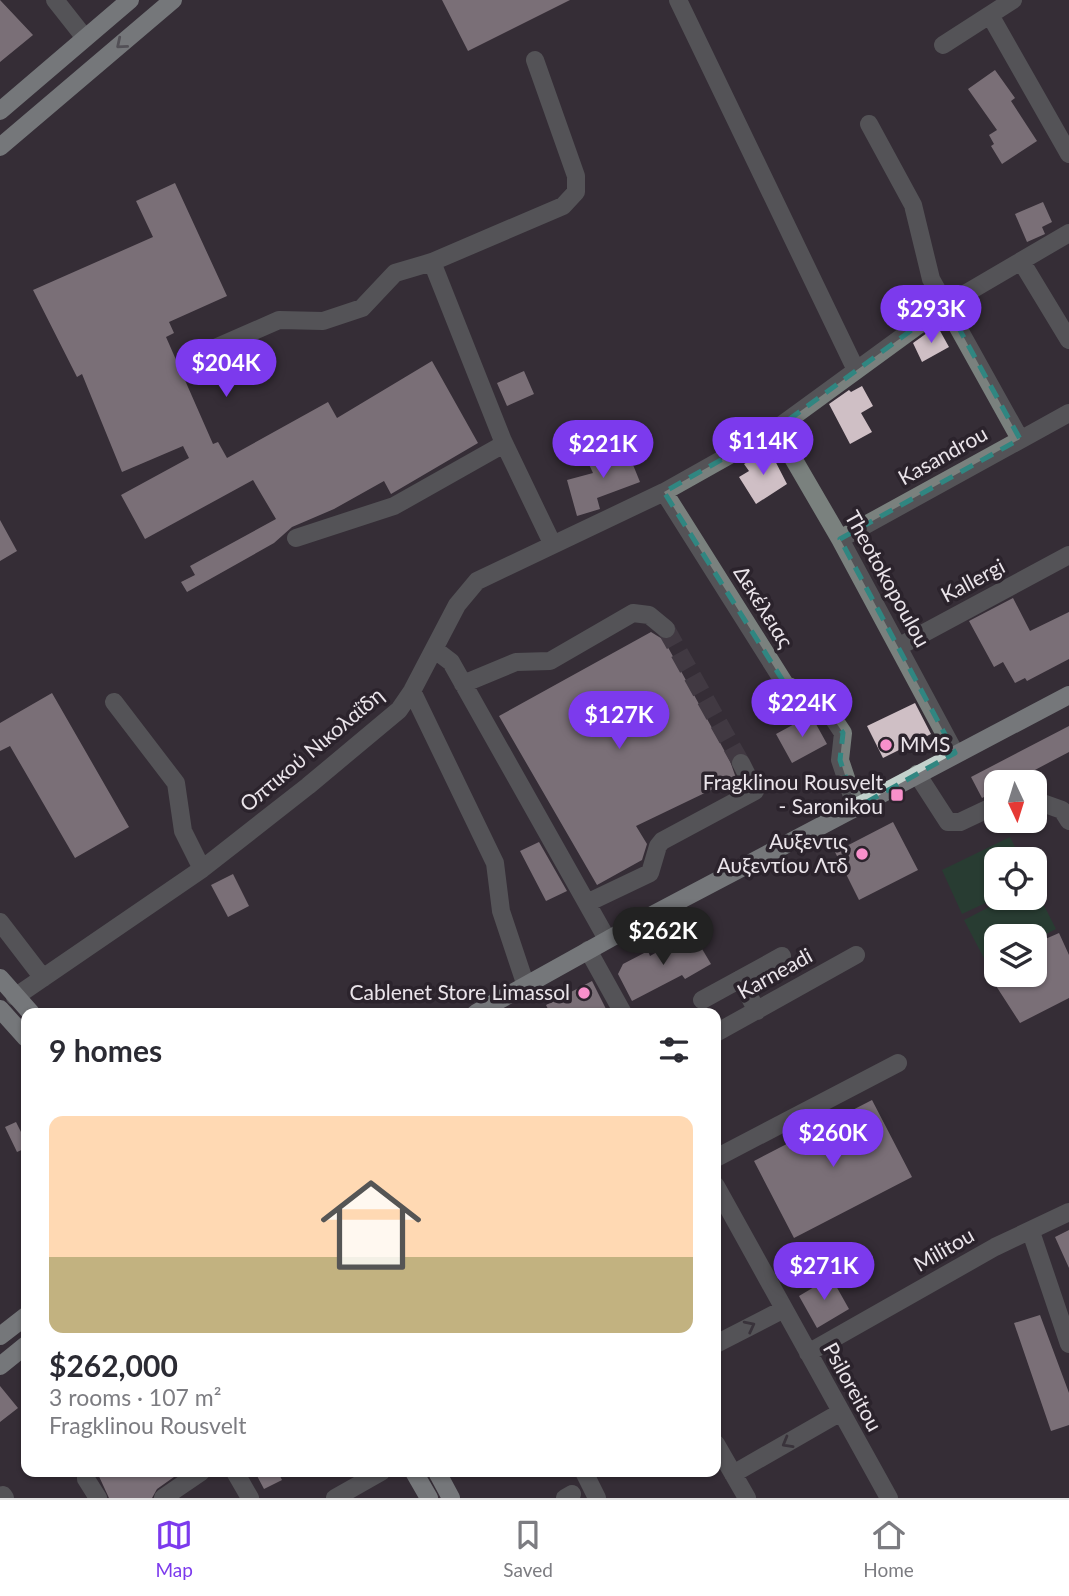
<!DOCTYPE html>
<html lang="en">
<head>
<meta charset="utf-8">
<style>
	body { margin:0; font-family:Lato,sans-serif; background:#f2f2f3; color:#2b2b33; height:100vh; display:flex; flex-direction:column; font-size:26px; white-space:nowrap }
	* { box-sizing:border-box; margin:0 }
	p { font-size:23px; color:#7c7c81 }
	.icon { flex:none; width:38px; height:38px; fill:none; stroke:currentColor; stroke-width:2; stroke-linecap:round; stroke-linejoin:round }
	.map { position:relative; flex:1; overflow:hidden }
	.side { position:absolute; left:21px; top:1008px; width:700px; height:469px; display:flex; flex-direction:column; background:#fff; border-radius:14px; box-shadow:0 2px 5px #0004 }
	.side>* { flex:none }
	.needle { width:46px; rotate:176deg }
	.buttons { position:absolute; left:984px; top:770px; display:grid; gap:14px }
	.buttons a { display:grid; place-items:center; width:63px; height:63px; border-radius:14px; background:#fff; box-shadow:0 2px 5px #0004; font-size:35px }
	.price { position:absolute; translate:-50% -60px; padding:0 16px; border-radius:24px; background:#7c3aed; color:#fff; font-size:23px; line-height:46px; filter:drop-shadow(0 2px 4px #0008) }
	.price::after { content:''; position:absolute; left:50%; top:42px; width:21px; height:16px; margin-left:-10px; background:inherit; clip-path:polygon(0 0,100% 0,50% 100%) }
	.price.current { background:#222; color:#fff }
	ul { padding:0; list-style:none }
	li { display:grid; align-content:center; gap:14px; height:371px; padding:0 28px }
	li+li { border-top:2px solid #e1e1e2 }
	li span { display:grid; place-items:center; height:217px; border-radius:14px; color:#555 }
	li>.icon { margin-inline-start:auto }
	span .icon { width:126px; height:126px; fill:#fffc; stroke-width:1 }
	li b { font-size:30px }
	h2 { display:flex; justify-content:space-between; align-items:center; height:84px; padding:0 28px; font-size:30px }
	.dock { display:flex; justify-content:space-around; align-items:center; height:98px; border-top:2px solid #e1e1e2; background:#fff; font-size:19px; color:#7c7c81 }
	.dock a { display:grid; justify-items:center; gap:4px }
	.dock .current { color:#7c3aed }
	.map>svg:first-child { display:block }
	.green { fill:#194f2d }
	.building { fill:#cfbfc5 }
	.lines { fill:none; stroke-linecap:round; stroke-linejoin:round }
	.minor-tunnel { stroke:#504851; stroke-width:18; stroke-dasharray:18 9; stroke-linecap:butt }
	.minor { stroke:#7a817e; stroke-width:18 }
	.major { stroke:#c3d1cc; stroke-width:18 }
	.oneway { stroke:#777a7c }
	.oneway2 { stroke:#3f3a40 }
	.marked { fill:none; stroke:#308681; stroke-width:5; stroke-dasharray:14 9; stroke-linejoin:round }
	.poi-dot { fill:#f890cb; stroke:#2b232c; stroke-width:2.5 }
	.labels { text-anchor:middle; stroke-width:7; stroke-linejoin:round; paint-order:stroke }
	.street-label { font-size:21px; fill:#eae4ea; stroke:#2b232c }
	.poi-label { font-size:21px; fill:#eae4ea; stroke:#2b232c; text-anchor:end }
</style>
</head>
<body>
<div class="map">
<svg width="1069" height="1498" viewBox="0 0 1069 1498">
	<rect width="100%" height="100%" fill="#352d36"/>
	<path class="green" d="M1010,837L1021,859H996V898L962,914L942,870Z
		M1034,886L1056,929L1034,940V936H996V960L987,964L964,920L1007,898H1034Z"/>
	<path class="building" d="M0,0L33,35L0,62Z
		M442,0H570L468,51Z
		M995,70L1015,98L1011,101L1037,141L1002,164L991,146L994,144L989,135L997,130L968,89Z
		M175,183L227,296L169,322L174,333L166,337L213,444L218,442L227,458L328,402L337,418L432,361L478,443L391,494L384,481L334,509L292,527L274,543L187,592L181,582L195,575L190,566L276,519L253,480L145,539L121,495L189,458L183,446L122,472L82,374L77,377L33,290L153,237L136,201Z
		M1043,202L1052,222L1042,227L1045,234L1027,242L1015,214Z
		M939,329L949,347L922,362L913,343L927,333Z
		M524,371L534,394L507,406L497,383Z
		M862,386L873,406L861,413L872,432L850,444L829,404L849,390L851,392Z
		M625,445L640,482L597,498L600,509L577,516L567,480L593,473L587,460Z
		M769,449L787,484L756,504L739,477L749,471L744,464Z
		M0,520L17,551L0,561Z
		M1013,598L1030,631L1069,612V659L1027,681L1025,678L1015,683L1003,662L994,667L969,621Z
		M651,632L664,640L730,761L736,778L636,826L647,844L642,860L597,885L499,716Z
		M52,693L129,827L75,858L10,746L0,751V723Z
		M915,703L931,734L883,758L867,726Z
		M811,715L827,744L792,763L776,734Z
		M1069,726V752L1012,782H996V791L982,798L971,777Z
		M893,822L918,870L859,900L835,852Z
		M539,842L567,891L546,901L520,851Z
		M233,874L249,906L228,917L211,885Z
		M692,932L711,964L685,979L682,975L632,1001L618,974L623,964L648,951L650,956Z
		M1059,933L1069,955V998L1020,1023L989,975H1034V944Z
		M592,981L608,1013H550L546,1005Z
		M872,1100L912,1177L794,1238L754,1161Z
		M16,1122L26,1142V1148L17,1152L5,1127Z
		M1069,1230V1268L1055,1237Z
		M831,1277L849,1309L817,1328L799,1296Z
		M1040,1315L1069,1393V1425L1051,1431L1014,1323Z
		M0,1386L18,1408L0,1422Z
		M97,1472H181L157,1489L152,1498H109Z
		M255,1472H278L282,1480L264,1489Z"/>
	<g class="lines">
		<path class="minor-tunnel" d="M666,629L741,763"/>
		<path class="minor" d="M55,0L85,38
			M678,0L856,370
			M990,15L1069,154
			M943,45L1013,0
			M869,124L913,205L931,279L1020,439
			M1021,261L1069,340
			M432,262L503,441L552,543
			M206,352L279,320L323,321L362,308L395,273L432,262L563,206L576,192V176L535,60
			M776,429L840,539L955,753
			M664,492L785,684L825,706L843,733L840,760L856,808
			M296,538L394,506L504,444
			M840,539L1069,413
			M898,647L1069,555
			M434,649L451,662L607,939
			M463,684L516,662L550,661L633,613L649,615L666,629
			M412,691L495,863L501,911L526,986
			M114,702L176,783L183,831L202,869
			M917,774L948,822H960L996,805
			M1034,800L1062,810L1069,821
			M587,903L650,873L658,846L662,841L755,791L741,763
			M0,922L43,978
			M588,950L623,1013
			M740,979L757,1011
			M15,997L202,869L308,786L399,710L412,691L457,605L477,581L664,492L776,429L946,305L1069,233
			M702,1000L782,956
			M716,1033L856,955
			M716,1158L898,1063
			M716,1186L889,1498
			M1031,1232L1069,1344
			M716,1344L784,1309
			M808,1353L995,1247L1069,1212
			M716,1444L747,1498
			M86,1472V1479L98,1498
			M235,1472L250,1498
			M584,1472L597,1498
			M733,1474L841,1412
			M3,1495L5,1498
			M163,1498L201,1472
			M335,1498L381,1472
			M565,1498L572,1494"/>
		<path class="major" d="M0,111L130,0
			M0,147L173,0
			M0,978L31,1013
			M0,1009L26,1038
			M476,1013L654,914L1069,695
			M0,1336L26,1316
			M0,1366L26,1345
			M414,1472L429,1498
			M437,1472L451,1498"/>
	</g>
	<defs><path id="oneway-chevron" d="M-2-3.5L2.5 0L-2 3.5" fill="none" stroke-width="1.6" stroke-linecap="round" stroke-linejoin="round" transform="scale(1.75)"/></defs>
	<use class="oneway" href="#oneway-chevron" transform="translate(121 44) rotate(140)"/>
	<g class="oneway2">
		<use href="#oneway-chevron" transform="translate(750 1326) rotate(-27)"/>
		<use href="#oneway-chevron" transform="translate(787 1443) rotate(150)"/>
	</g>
	<path d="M0 0H1069V1498H0ZM946,305L1020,439L840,539L955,753L856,808L840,760L843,733L825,706L785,684L664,492L776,429Z" fill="#352d36" fill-opacity=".55" fill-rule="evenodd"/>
	<path class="marked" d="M946,305L1020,439L840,539L955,753L856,808L840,760L843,733L825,706L785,684L664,492L776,429Z"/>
	<g class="poi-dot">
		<circle cx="886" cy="745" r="7"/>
		<rect x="890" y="788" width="14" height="14" rx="3.5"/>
		<circle cx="862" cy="854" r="7"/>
		<circle cx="584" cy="993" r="7"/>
	</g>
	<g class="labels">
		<g class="street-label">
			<text transform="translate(943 456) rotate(-29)" y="7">Kasandrou</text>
			<text transform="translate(887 579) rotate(61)" y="7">Theotokopoulou</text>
			<text transform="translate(973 581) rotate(-28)" y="7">Kallergi</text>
			<text transform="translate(763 607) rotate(58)" y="7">Δεκέλειας</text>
			<text transform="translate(312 750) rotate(-40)" y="7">Οπτικού Νικολαΐδη</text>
			<text transform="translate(775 974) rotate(-29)" y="7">Karneadi</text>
			<text transform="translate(944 1250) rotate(-30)" y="7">Militou</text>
			<text transform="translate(852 1387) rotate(61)" y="7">Psiloreitou</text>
		</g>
		<g class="poi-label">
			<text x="900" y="752" text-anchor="start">MMS</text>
			<text x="883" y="790">Fragklinou Rousvelt<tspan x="883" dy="24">- Saronikou</tspan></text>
			<text x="848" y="849">Αυξεντις<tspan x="848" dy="24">Αυξεντίου Λτδ</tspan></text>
			<text x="570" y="1000">Cablenet Store Limassol</text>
		</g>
	</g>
</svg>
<div class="buttons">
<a><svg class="needle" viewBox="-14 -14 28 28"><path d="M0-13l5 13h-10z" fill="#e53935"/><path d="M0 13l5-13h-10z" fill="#7c7c81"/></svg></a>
<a><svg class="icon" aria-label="locate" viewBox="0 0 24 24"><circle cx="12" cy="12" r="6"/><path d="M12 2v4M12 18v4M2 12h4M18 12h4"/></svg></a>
<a><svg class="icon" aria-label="layers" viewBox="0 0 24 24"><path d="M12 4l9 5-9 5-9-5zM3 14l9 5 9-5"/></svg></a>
</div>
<b class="price" style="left:931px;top:345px">$293K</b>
<b class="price" style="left:226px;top:399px">$204K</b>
<b class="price" style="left:763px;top:477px">$114K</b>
<b class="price" style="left:603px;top:480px">$221K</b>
<b class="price" style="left:802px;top:739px">$224K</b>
<b class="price" style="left:619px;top:751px">$127K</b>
<b class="price current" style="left:663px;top:967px">$262K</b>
<b class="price" style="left:833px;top:1169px">$260K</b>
<b class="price" style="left:824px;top:1302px">$271K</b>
<section class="side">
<h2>9 homes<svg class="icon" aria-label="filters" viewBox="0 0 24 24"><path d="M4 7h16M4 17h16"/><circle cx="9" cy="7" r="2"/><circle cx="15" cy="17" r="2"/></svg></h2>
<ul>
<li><span style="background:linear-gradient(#ffd9b3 65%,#c2b280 0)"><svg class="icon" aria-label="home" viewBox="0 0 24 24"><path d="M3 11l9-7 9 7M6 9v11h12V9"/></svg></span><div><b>$262,000</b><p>3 rooms · 107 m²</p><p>Fragklinou Rousvelt</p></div></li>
</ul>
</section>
</div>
<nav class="dock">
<a class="current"><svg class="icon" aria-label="map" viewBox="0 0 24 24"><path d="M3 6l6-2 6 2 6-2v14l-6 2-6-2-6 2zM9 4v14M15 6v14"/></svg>Map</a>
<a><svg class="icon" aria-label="saved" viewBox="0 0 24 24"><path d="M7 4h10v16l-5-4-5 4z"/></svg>Saved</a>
<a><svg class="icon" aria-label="home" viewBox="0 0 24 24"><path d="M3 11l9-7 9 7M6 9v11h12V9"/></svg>Home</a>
</nav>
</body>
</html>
